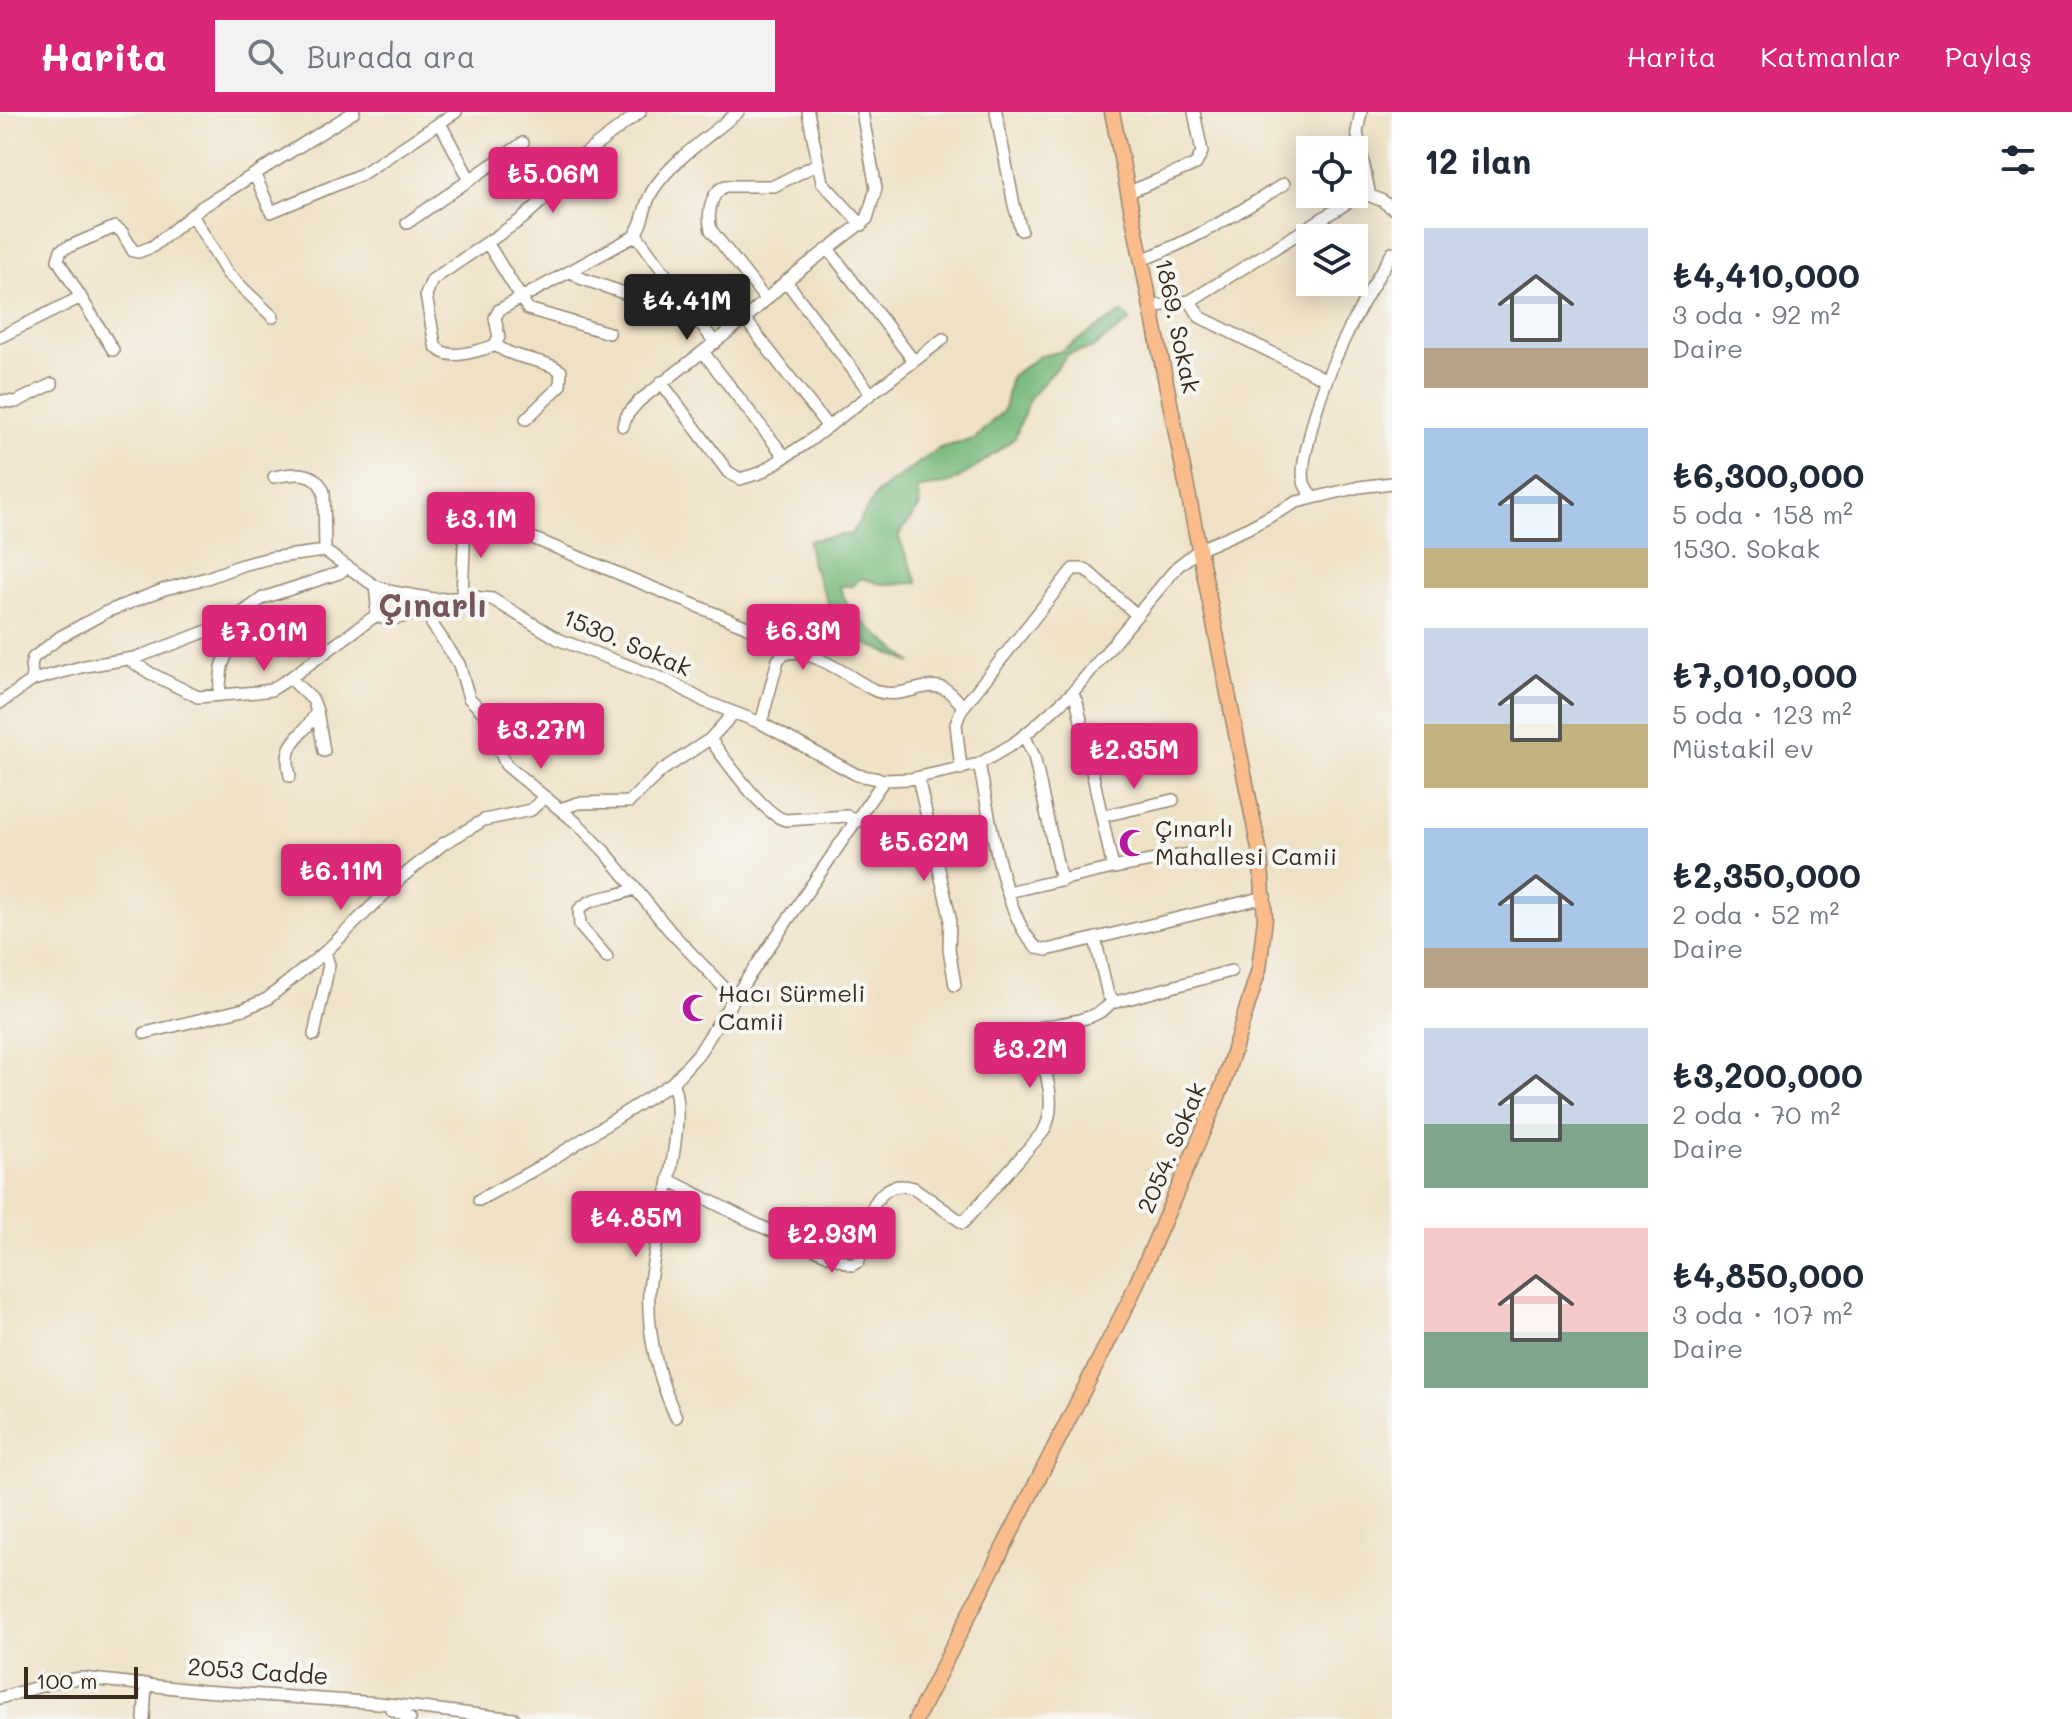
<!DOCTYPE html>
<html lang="tr">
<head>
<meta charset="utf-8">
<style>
	body { margin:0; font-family:Mali,sans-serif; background:#f2f2f3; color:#1f2937; height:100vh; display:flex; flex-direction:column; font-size:30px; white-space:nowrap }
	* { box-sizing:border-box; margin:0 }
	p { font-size:26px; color:#747a83 }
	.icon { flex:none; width:44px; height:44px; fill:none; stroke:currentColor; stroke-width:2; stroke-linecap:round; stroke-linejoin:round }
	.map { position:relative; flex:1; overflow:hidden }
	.details { display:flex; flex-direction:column; background:#fff; width:680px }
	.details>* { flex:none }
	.fabs { position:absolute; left:1296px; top:24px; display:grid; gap:16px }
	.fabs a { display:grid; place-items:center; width:72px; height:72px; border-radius:0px; background:#fff; box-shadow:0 4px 20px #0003; font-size:40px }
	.scale { position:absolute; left:24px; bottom:20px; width:114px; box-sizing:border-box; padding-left:8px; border:4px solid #3b2a1e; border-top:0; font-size:22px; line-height:28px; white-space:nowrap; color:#3b2a1e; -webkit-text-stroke:6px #f6f6f2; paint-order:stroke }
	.price { position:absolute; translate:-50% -68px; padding:0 18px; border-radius:8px; background:#db2777; color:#fff; font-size:26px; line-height:52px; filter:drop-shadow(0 2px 4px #0008) }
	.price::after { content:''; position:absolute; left:50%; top:48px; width:24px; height:18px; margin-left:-12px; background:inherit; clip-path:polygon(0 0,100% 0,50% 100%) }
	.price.selected { background:#222; color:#fff }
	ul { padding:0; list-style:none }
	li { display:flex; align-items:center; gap:24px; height:200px; padding:0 32px }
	li span { display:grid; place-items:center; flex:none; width:224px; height:160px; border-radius:0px; color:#555 }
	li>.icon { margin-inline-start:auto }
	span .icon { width:96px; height:96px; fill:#fffc; stroke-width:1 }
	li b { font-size:34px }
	h2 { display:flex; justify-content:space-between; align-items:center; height:96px; padding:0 32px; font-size:34px }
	header { display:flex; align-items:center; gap:48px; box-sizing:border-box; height:112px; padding:0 40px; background:#db2777; color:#fff }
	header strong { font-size:38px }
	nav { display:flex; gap:44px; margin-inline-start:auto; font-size:28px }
	.search { width:560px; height:72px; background:#f2f2f3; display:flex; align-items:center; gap:20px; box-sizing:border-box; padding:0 28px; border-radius:0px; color:#747a83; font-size:30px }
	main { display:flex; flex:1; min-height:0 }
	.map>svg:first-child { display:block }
	.forest { fill:#77b97c; stroke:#59724d; stroke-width:2 }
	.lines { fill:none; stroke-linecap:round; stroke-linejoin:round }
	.minor-casing { stroke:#958672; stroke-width:14 }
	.major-casing { stroke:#958672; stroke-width:17 }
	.minor { stroke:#fff; stroke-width:11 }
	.major { stroke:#f9bc8a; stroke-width:14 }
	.labels { text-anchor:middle; stroke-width:8; stroke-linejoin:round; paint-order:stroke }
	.street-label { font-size:24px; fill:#3b2a1e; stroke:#f6f6f2 }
	.poi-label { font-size:24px; fill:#3b2a1e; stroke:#f6f6f2; text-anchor:start }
	.district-label { font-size:32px; font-weight:bold; fill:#75575a; stroke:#f6f6f2 }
</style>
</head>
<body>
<header>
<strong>Harita</strong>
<div class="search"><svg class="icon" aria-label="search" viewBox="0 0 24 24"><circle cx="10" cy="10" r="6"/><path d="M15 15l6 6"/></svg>Burada ara</div>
<nav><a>Harita</a><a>Katmanlar</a><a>Paylaş</a></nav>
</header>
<main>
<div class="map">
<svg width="1392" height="1607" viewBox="0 0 1392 1607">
	<rect width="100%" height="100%" fill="#f6f6f2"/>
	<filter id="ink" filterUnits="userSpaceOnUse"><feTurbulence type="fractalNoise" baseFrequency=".0125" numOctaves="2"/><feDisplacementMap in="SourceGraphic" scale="16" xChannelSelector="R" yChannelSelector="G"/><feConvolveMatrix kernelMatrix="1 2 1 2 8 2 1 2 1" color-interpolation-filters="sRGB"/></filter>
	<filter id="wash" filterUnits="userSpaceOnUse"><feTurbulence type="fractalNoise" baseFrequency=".006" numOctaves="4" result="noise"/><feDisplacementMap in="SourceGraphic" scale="32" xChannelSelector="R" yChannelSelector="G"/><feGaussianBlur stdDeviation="1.8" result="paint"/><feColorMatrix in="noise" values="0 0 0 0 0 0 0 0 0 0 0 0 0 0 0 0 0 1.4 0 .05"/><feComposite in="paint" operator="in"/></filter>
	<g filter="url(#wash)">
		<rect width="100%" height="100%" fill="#efe1c5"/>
		<path class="forest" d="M1122,200L1130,209L1091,237L1068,242L1029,287L1015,326L975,356L950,371L917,377L920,394L898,424L918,471L882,472L861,466L852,474H839L851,500L912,551L841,521L812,453L808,428L851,422L878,380L940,336L974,327L1004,298L1011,264L1040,244L1059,240Z"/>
	</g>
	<g filter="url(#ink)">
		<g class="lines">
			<defs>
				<path id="minor" d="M640,0L578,47L543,88L522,107L432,168L426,183L435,233C446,251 476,239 494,234L499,225L495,206L499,198L633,125C645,111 643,93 653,78C673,47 710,24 738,0
					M808,0L822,70L862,113
					M996,0L1014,93L1021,118
					M1361,0L1357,20L1370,84
					M440,11L470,68
					M255,63L271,100L362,62L456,0
					M1127,81L1196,52L1202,40L1194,0
					M192,103L227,161L273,205
					M407,111L523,31
					M636,122L715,231
					M488,132L528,197L609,221
					M829,138L913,248
					M1141,148C1193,129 1238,101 1284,72
					M572,159L580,166L627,182
					M786,169L871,282
					M766,188L711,118C707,103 710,81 725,74H774L817,52
					M1190,189L1200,205L1325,267
					M1150,195L1190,189L1363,81L1381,88L1392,96
					M745,207L828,315
					M0,225L81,185
					M496,233C514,248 543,246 561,259L560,274L526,307
					M113,238L58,148L61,138L115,115L122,120L133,139L138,140L152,135L202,95L354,0
					M703,240L785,345
					M661,270L728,360L740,367L760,361L808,330L943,227
					M0,289L16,290L52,272
					M623,314L627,303L639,289L745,207L786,169L867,107L876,76L862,0
					M274,365C294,361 315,357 324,380L325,439
					M1312,386C1310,381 1305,375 1304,370C1301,357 1306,339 1309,327C1323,260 1357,199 1392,141
					M506,415L745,514L776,530L784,541
					M427,486L432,512L459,552L469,586L484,601L506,653L579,713L606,741L670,819L734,886L699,941L672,971L541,1054L479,1088
					M462,486L465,409
					M375,504L393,507L430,499
					M128,547L150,561L198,585L257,580L271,578L290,566L375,504L377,493L375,474
					M33,568L85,554L134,546L160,537L228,511L263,486L339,461L347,455
					M219,582L222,555L229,535L220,513
					M0,591L33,568L31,554L33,546L60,525L106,500L165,477L207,466L242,453L270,446L325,439L375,474L393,480L434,487L473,485L492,487L560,528L669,569L704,589L761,611L857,663L884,668L910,667L979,652L1013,632L1033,616L1072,581L1178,454L1200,437L1246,417L1297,390L1359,375L1392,371
					M317,599L324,639
					M761,611L778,548C795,523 852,567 872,577C898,591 924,567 945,577C952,581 958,589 963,594
					M1024,623L1034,644L1061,769
					M710,627C724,646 764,704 786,708L847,704L857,710
					M979,652C989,699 1003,806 1037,836L1047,838L1265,785
					M961,657L956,612L961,598L1073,457H1085L1137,503
					M290,664C281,626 303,628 317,599L313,588L290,566
					M918,666L950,805L949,837L955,873
					M560,697L578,691L629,690L661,659L710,627L733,602
					M1103,704L1173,688
					M1113,756L1189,742
					M1008,780L1113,756L1077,590L1072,581
					M1095,826L1108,883L1116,890L1231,859
					M607,845L580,814L579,798C592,782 618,787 635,776
					M734,886L884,668
					M145,921L244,897L267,887L325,840L402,765L443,732L484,708L531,698L545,685
					M314,923L329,853L325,840
					M672,971C691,1004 652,1134 649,1178C647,1222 658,1266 676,1305
					M669,1068L760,1114L852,1153L859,1149C865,1119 870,1063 914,1076L963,1111L1043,1020C1060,992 1043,954 1036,925L1037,919L1042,915C1065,910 1099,909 1113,888
					M0,1586L58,1569L82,1566L203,1579L379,1591L515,1607
					M391,1597L410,1607
					M144,1607L146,1572"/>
				<path id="major" d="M916,1607L1129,1189L1223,973L1259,857L1265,806L1260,742L1112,0"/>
			</defs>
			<use href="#minor" class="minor-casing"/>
			<use href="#major" class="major-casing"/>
			<use href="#minor" class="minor"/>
			<use href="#major" class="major"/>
		</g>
	</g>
	<defs>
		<symbol id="mosque-bare" viewBox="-9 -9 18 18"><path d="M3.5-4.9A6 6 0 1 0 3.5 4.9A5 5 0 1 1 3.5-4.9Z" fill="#b5179e" stroke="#f6f6f2" stroke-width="2.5" paint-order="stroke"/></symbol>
	</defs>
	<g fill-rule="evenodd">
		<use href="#mosque-bare" x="1113" y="711" width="40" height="40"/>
		<use href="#mosque-bare" x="676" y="876" width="40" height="40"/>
	</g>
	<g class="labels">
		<g class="street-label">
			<text transform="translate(1177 214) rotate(78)" y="8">1869. Sokak</text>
			<text transform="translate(627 531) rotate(23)" y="8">1530. Sokak</text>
			<text transform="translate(1172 1036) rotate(-67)" y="8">2054. Sokak</text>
			<text transform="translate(258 1560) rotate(4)" y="8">2053 Cadde</text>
		</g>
		<g class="poi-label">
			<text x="1155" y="725">Çınarlı<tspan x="1155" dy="28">Mahallesi Camii</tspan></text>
			<text x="718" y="890">Hacı Sürmeli<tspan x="718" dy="28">Camii</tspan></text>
		</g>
		<g class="district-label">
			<text x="433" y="505">Çınarlı</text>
		</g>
	</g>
</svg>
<div class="fabs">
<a><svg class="icon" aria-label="locate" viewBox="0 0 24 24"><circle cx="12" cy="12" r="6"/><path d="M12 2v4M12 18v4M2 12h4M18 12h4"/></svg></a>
<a><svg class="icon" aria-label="layers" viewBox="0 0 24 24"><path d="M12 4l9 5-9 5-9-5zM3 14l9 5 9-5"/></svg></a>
</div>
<div class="scale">100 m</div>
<b class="price" style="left:553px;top:103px">₺5.06M</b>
<b class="price selected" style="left:687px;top:230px">₺4.41M</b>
<b class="price" style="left:481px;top:448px">₺3.1M</b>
<b class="price" style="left:803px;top:560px">₺6.3M</b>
<b class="price" style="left:264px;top:561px">₺7.01M</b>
<b class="price" style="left:541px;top:659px">₺3.27M</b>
<b class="price" style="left:1134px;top:679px">₺2.35M</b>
<b class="price" style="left:924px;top:771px">₺5.62M</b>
<b class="price" style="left:341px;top:800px">₺6.11M</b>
<b class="price" style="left:1030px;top:978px">₺3.2M</b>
<b class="price" style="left:636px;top:1147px">₺4.85M</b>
<b class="price" style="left:832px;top:1163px">₺2.93M</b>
</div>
<section class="details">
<h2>12 ilan<svg class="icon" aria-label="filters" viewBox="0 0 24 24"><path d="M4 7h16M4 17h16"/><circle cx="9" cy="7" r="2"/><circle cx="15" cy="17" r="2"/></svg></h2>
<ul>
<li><span style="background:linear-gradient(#c9d6e8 75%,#b9a48a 0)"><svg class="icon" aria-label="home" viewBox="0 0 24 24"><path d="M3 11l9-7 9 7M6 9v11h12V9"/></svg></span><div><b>₺4,410,000</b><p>3 oda · 92 m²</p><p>Daire</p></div></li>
<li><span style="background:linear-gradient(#a9c7e8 75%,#c2b280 0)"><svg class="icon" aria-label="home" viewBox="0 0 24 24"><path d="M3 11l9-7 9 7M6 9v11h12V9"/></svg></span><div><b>₺6,300,000</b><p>5 oda · 158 m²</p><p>1530. Sokak</p></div></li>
<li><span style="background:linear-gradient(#c9d6e8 60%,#c2b280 0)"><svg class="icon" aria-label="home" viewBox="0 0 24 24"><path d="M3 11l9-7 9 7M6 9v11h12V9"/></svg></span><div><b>₺7,010,000</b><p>5 oda · 123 m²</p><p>Müstakil ev</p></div></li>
<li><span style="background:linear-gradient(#a9c7e8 75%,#b9a48a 0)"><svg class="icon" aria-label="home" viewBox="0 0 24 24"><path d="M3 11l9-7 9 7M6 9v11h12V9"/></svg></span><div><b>₺2,350,000</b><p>2 oda · 52 m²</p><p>Daire</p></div></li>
<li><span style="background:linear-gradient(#c9d6e8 60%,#7fa58c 0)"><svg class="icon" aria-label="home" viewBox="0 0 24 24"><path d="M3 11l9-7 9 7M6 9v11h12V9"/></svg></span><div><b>₺3,200,000</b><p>2 oda · 70 m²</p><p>Daire</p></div></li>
<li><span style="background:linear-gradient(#f6c9c9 65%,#7fa58c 0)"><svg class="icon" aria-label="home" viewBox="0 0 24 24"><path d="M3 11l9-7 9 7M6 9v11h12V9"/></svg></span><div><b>₺4,850,000</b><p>3 oda · 107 m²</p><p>Daire</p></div></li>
</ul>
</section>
</main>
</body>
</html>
